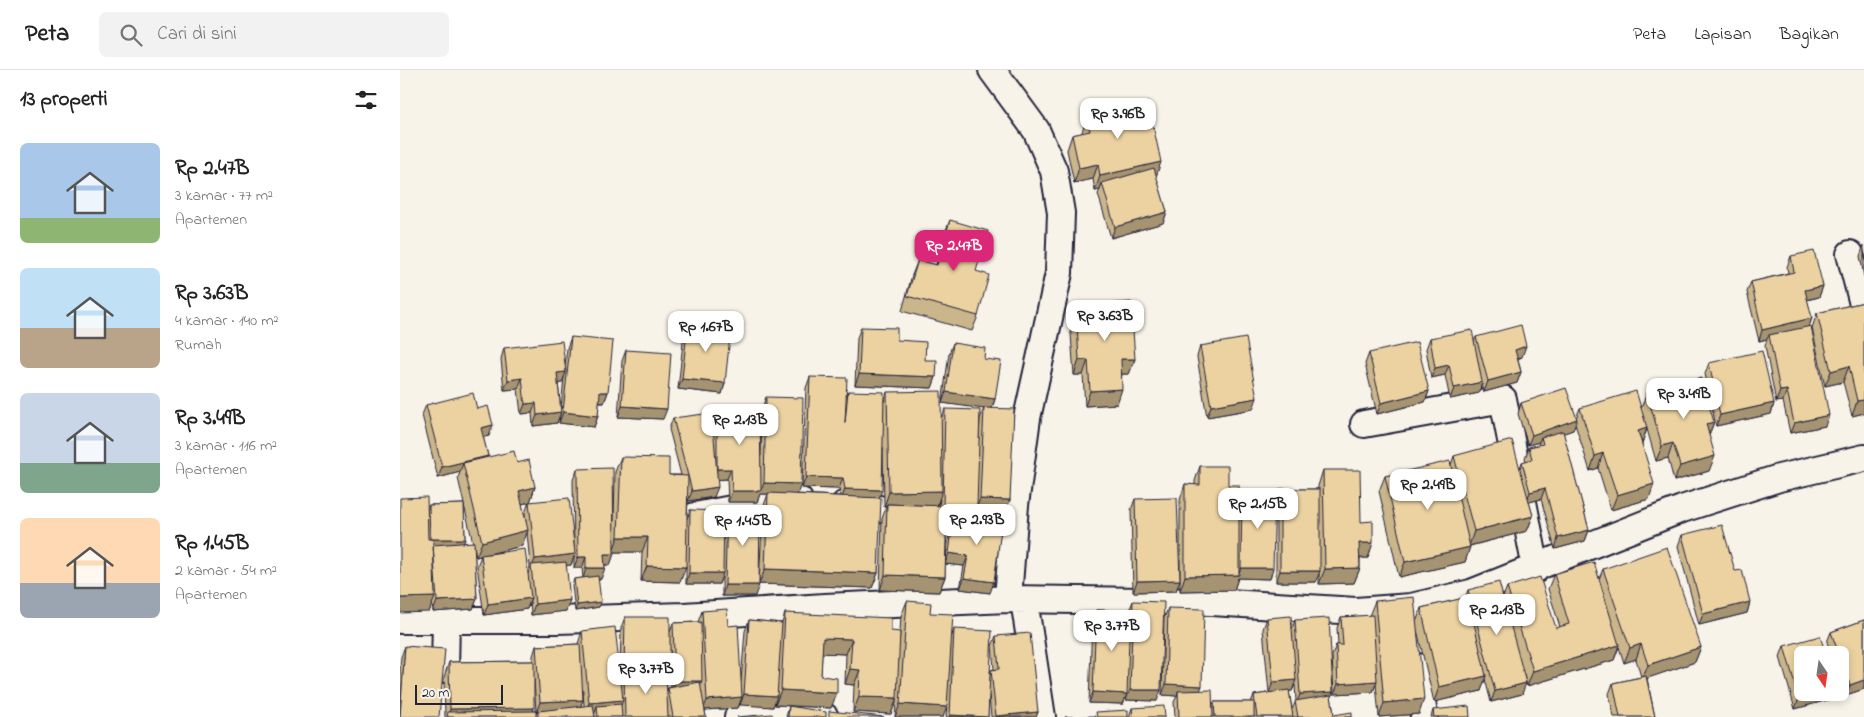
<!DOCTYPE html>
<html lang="id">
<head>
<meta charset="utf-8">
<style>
	body { margin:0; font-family:"Indie Flower",sans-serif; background:#f2f2f2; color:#222; height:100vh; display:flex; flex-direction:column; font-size:19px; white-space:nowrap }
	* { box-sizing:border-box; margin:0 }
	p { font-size:16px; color:#767676 }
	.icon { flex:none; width:28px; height:28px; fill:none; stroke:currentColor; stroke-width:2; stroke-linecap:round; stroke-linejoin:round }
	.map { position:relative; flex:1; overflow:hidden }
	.details { display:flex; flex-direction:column; background:#fff; width:400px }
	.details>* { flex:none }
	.needle { width:32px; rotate:167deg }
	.buttons { position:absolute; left:1394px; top:576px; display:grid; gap:10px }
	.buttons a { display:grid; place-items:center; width:55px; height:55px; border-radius:8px; background:#fff; box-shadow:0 2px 8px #0003; font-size:25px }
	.scale { position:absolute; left:15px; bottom:12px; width:88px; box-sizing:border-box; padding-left:5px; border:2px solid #22223b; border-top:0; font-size:14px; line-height:18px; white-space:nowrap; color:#22223b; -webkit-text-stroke:4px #f7f3e8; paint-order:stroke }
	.price { position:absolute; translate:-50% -42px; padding:0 11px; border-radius:10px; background:#fff; color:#222; font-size:16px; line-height:32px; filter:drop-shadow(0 1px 2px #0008) }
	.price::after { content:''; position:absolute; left:50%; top:30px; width:15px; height:11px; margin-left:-8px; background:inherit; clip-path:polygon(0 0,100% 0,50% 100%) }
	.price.selected { background:#db2777; color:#fff }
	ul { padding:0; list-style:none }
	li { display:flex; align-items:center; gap:15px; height:125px; padding:0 20px }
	li span { display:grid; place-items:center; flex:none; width:140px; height:100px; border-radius:8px; color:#555 }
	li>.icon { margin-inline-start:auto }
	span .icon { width:60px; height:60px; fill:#fffc; stroke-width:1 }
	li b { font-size:21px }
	h2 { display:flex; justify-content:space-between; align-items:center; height:60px; padding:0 20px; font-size:21px }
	header { display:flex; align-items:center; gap:30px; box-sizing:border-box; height:70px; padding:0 25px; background:#fff; border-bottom:1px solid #e0e0e0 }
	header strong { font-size:24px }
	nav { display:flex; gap:28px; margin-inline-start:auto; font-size:18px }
	.search { width:350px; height:45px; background:#f2f2f2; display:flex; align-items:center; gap:12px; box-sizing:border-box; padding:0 18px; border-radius:8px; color:#767676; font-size:19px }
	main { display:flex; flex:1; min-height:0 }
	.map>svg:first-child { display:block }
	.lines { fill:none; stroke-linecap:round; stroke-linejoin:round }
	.minor-casing { stroke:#22223b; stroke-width:30 }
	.minor { stroke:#f7f3e8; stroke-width:26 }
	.wall { fill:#cbb58a; stroke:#22223b; fill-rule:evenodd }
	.shaded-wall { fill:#a59371; stroke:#22223b }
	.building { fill:#ecd2a1; stroke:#22223b }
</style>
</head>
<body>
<header>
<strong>Peta</strong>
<div class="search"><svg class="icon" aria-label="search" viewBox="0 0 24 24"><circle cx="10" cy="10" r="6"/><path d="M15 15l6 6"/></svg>Cari di sini</div>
<nav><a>Peta</a><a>Lapisan</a><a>Bagikan</a></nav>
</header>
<main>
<section class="details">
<h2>13 properti<svg class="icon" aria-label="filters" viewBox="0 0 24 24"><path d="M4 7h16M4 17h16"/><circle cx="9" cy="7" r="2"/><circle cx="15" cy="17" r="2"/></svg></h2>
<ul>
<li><span style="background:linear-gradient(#a9c7e8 75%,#8fb573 0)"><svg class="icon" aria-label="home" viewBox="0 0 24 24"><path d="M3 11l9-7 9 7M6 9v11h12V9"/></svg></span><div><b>Rp 2.47B</b><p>3 kamar · 77 m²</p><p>Apartemen</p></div></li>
<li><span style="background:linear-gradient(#bfe0f5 60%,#b9a48a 0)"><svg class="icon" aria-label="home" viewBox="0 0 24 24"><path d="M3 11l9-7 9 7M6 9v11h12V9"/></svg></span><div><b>Rp 3.63B</b><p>4 kamar · 140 m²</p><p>Rumah</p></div></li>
<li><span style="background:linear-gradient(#c9d6e8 70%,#7fa58c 0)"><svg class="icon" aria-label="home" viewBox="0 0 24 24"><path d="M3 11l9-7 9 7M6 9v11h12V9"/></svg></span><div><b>Rp 3.49B</b><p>3 kamar · 116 m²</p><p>Apartemen</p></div></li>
<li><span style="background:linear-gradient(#ffd9b3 65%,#9aa5b1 0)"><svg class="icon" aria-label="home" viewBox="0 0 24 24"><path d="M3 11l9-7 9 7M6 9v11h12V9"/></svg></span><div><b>Rp 1.45B</b><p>2 kamar · 54 m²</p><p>Apartemen</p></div></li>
</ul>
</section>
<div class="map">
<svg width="1464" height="647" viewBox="0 0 1464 647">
	<rect width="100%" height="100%" fill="#f7f3e8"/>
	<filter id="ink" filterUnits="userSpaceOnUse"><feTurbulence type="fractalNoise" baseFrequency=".02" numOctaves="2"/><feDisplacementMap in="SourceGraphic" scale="10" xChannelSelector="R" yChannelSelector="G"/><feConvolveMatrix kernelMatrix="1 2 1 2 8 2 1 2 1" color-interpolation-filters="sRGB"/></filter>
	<g filter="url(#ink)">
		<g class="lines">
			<defs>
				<path id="minor" d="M592,0L636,60L654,101L661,143L659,203L627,348L615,435L608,529
					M1450,184L1464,238
					M964,354L1103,329L1136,499
					M445,434L563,451L587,452
					M295,446L337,438L399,430
					M624,530L642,647
					M0,550H157L284,546L425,537L608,529L812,532L956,541L1011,537L1071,523L1282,439L1379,408L1464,388
					M1018,597L1024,647
					M45,599L46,550
					M338,647L397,642L425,647"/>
			</defs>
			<use href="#minor" class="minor-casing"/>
			<use href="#minor" class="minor"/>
		</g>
		<path class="wall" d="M687,46L756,106L767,142L763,153L711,168L698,124L700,120L695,121L693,109L674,113L667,80L672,65L682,63V62Z
			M550,150L578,246L572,261L502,241L512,205L518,190L536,195L544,165Z
			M1464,175V207L1460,186Z
			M1391,186L1423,216L1419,227L1407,230L1412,248L1409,257L1425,356L1390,363L1383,331L1376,332L1365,276L1367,269L1359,271L1347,222L1351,212L1388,203L1387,197Z
			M1464,232V343L1452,346L1443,312L1425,316L1412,258L1417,243Z
			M676,236L735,289L729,304H722L717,334L685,336L683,305H674L670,251Z
			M288,252L325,313L322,324L278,319L284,263Z
			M461,257L497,270L525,290L536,307L532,318L455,315L457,268Z
			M171,267L208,322L204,333H199L198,346L194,357L159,353L160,344L157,353L133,356L132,343L121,344L118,319L104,320L101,289L104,278L165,297L167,278ZM164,307L161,339L158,313H162Z
			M1076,267L1122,287L1118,289L1121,302L1117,313L1084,322L1082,314L1079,323L1050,329L1045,305L1031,308L1026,279L1030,268L1074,271Z
			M553,273L584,289L595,329L592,339L610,430L606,441L576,440L573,447L564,446L590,523L560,519L564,496L545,494V507L539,522L480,520L482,449L486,437H484L483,378L479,427L478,503L472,518L359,514L363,438L368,424H360L357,432H328L327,409L317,410L314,427L288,431V429L287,449L290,440L324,445L327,438L355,526H322V506L319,514H286V496L280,512L241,511L242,482H214L210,495H205L201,509H198L199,537L175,541L172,515L174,509L183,508L182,498H174V486L171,495H166V541L131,545L130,532L127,539L84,545L77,496L81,486L76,487L74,475L77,529L73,539L33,542L32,534L29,542L27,440L29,435L64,434L58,408L60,402L38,408L22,345L26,335L77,339L89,366L83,367L88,386L87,387L117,393L135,417L130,432L122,434L126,454L125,443L129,432L174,478L173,410L177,399L214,451L215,402L221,387L269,405H281L269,359L273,348L313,358V347L317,337L361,386L362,338L366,327L397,424L441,426L439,419L402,418L406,318L410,307L446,326L448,321L484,332L487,322L541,349L545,339L579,369L580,349L584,338L542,333L549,284ZM540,429L539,436H537ZM64,435L73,473H63L65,469ZM547,446H554L550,456L546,488ZM127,462L130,496L128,504L85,485L122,476Z
			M800,276L853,339L807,347L797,287Z
			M226,280L263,349L218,347L222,291Z
			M969,283L1029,321L1025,332L977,344L965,294Z
			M1309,293L1374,333L1371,344L1316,356L1305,304Z
			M1247,323L1314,352L1309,365V401L1274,411L1268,388L1256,391L1247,359L1242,373L1249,429L1211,440L1198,398L1190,401L1175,354L1173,360L1163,363L1189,460L1185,471L1155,479L1141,429L1129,432L1133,446L1127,461L1070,476L1065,492L999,507L979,421L985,406L1051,395L1054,386L1120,398L1122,392L1126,391L1125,388L1129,377L1138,375L1139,372L1128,375L1118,344L1121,333L1176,348L1180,338H1241Z
			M800,396L828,415L839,430L842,421L870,509L838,508L834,520L780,521V430L785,414L795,415V411Z
			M923,400L968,488H960V498L954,513L919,514V504L916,512H876V430L880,419H918V416Z
			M735,429L776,521L733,522L731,440Z
			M1282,465L1335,501L1350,532L1347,543L1299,555L1278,476Z
			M1203,499L1301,577L1295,592L1247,608L1255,647H1214L1209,624L1213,613L1241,607L1236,589L1224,593L1219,577L1214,590L1127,616L1124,605L1122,624L1091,632L1085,609L1081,621L1034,632L1017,560L1019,644L979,647L976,614L973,622L934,624L932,586L936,575H938L937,558L941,547L969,546L975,531L1017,550L1021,538L1065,528L1068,520L1103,527L1107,517L1156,558L1160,557L1148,519L1154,504L1199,509Z
			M507,531L530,543L551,568L554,559L590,604L591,600L594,599L592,576L596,566L638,642L636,647H591L589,625L588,647H546L548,612L543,647H495L496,631L491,644L453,642L454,615L445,614L446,584L422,583L421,606L431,638L375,635L376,629L373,637L340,634L338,638L305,640L306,647H45L44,607L49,592L133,591V586L136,576L178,574L182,561L220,604L221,558L225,547L270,562L273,553L298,552L302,541L328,556L341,612L345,561L349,550L382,553L385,543L491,561L499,577L501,546ZM270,579L271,617L268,618L267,621L266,608L270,599ZM134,609L136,641H133ZM183,620L184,636L181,637Z
			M733,531L757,631L726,630V626L723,634L689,633L692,551L696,540L729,541Z
			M768,538L800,621L812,638L814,632H851L854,625L869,623L863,559L867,548L892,559L895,550L933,622L931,627L934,645L952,647H775L774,632L777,626L762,625L764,548ZM895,615L896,631L892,639L889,621H892Z
			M1464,550V619L1446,625L1440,609V585H1432L1427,572L1431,562Z
			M5,576L0,647V599L1,587Z
			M1384,576L1402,622H1433L1431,629L1395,639L1380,587Z
			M389,636L426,647H386Z
			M732,638L765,647H729Z
			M1033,640L1070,647H1031Z"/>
		<path class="shaded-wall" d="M761,92L756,107L702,113L700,120L695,121L700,106Z
			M698,94L693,109L674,113L679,98Z
			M767,142L763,153L711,168L715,157Z
			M1423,216L1419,227L1401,231L1405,220Z
			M1412,248L1408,259L1369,265L1367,269L1359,271L1362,260Z
			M1126,276L1122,287L1111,290L1115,280Z
			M721,289H735L729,304H715Z
			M679,290H688L683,305H674Z
			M1049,295L1045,305L1031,308L1035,298Z
			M1449,296L1443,312L1425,316L1431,301Z
			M166,302L162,313L153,314L157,303Z
			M1121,302L1117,313L1084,322L1088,311Z
			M459,304L536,307L532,318L455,315Z
			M122,308L118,319L104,320L108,310Z
			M282,309L325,313L322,324L278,319Z
			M1082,312L1079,323L1050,329L1054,318Z
			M722,319L717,334L685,336L690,321Z
			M1387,320L1383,331L1376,332L1380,321Z
			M1029,321L1025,332L977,344L981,333Z
			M200,322H208L204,333L196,332Z
			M546,322L595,329L591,340L542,333Z
			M857,328L853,339L807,347L811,336Z
			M1464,330V343L1452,346L1457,331Z
			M136,333L132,343L121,344L125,334Z
			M1374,333L1371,344L1316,356L1320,345Z
			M222,336L267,339L263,349L218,347Z
			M161,342L157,353L133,356L137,345Z
			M163,342L198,346L194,357L159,353Z
			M1429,345L1425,356L1390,363L1394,353Z
			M1177,349L1173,360L1142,371L1141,367L1139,372L1128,375L1132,365Z
			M1314,352L1308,367L1306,354Z
			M93,355L89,366L77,369L81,358Z
			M1247,358L1242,373L1238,361Z
			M1273,373L1268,388L1256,391L1262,376Z
			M1203,383L1198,398L1190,401L1195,386Z
			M88,386L84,396L63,393L60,402L38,408L42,397Z
			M1315,386L1309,401L1274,411L1280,396Z
			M317,399H331L327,409L314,410Z
			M406,407L443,408L439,419L402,418Z
			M364,413L401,414L397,425L360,424L357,432H328L332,421H361Z
			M1254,414L1249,429L1211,440L1217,425Z
			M135,417L130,432L113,436L119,421Z
			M318,417L314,427L288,431L292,421Z
			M1145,418L1141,429L1126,433L1130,422Z
			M445,419L482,420L478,431L441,430Z
			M542,421L537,436L487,434L486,437H484L489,422Z
			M580,429L610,430L606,441L576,440L573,447L539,446L543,435L577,436Z
			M1133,446L1127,461L1069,476L1074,461Z
			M128,460L122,476L76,487L82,472Z
			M1189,460L1185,471L1155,479L1158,468Z
			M218,467H248L242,482H213Z
			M30,469H65L61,479L34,480Z
			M959,473H973L968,488H954Z
			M1070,477L1065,492L999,507L1005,492Z
			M549,483L568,486L564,496L545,494Z
			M175,484L171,495L131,499L135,489Z
			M204,484H214L210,495H201Z
			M178,487H186L182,498H174Z
			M247,496L286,497L280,512L241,511Z
			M186,498H205L201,509H183Z
			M841,498H873L870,509L838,508L834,520L780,521L785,506L838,505Z
			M960,498L954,513L919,514L925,499Z
			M365,499L478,503L472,518L359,514Z
			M880,501H920L916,512H876Z
			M289,503H323L319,514H286Z
			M485,505L545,507L539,522L480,520Z
			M564,508L594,512L590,523L560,519Z
			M780,510L776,521L733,522L737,511Z
			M325,515H359L355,526H322Z
			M35,527L29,542L0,543V528Z
			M131,528L127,539L84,545L88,534Z
			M77,529L73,539L33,542L37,531Z
			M170,530L166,541L131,545L135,534Z
			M201,532L199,537L175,541L177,535Z
			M1350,532L1347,543L1299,555L1303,544Z
			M423,568L452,569L446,584L417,583Z
			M1241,574L1236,589L1224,593L1230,578Z
			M1219,575L1214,590L1127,616L1133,601Z
			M1301,577L1295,592L1242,610L1248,595Z
			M224,598L270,599L266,610L224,604L222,609H220Z
			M450,599L460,600L454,615L445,614Z
			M1086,606L1081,621L1034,632L1039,617Z
			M896,610L892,621L869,623L873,612Z
			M1464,610V619L1446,625L1450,615Z
			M275,611H302L299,621L271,622Z
			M977,611L973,622L934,624L938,614Z
			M1126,613L1122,624L1091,632L1095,621Z
			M766,614L802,616L798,626L778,621L777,626L762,625Z
			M381,620L437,623L431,638L375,635Z
			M730,620H761L757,631L726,630Z
			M693,622L727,624L723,634L689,633Z
			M933,622L929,632L896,635L900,624Z
			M1420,622H1433L1431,629L1395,639L1399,628Z
			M344,624L377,626L373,637L340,635Z
			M342,627L338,638L303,640L307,630Z
			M459,627L497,628L491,644L453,642Z
			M1024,629L1019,644L979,647L984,633Z
			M183,630L179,640L138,641L137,643H136L140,632Z
			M223,630L219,641L197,636L195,643L185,644L189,633Z
			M500,634L547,637L543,647H495Z
			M134,638L131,647L48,646L50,639Z
			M638,642L636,647H595L596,646Z
			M550,645L588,647H549Z"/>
		<path class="building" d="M748,32L761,92L700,106L698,94L679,98L672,65L690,61L687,46Z
			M754,98L767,142L715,157L702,113Z
			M550,150L588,161L576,201L589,205L578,246L507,226L518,190L537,195Z
			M1414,181L1423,216L1405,220L1412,248L1362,260L1351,212L1394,202L1391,186Z
			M731,232L735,289H721L722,319L690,321L688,290H679L676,236Z
			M1464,232V330L1457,331L1449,296L1431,301L1417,243Z
			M288,252L331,257L325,313L282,309Z
			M1121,255L1126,276L1115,280L1121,302L1088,311L1076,267Z
			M1411,256L1429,345L1394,353L1387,320L1380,321L1369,265Z
			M461,257L497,258V270L526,272L525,290H537L536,307L459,304Z
			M1072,260L1082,312L1054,318L1049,295L1035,298L1030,268Z
			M171,267L213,271L208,322H200L198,346L163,342Z
			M846,268L857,328L811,336L800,276Z
			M162,271L166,302L157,303L161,342L137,345L136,333L125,334L122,308L108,310L104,278Z
			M1017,272L1029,321L981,333L969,283Z
			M553,273L585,278L584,289L601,291L595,329L546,322Z
			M226,280L271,283L267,339L222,336Z
			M1362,281L1374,333L1320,345L1309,293Z
			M410,307L447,308L445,353L448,321L484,322L482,420L445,419L443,408L406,407Z
			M1301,308L1314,352L1306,354L1315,386L1280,396L1273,373L1262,376L1247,323Z
			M1166,318L1177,349L1132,365L1121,333Z
			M541,321L542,421L489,422L487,322Z
			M1236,321L1247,358L1238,361L1254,414L1217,425L1203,383L1195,386L1180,338Z
			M73,323L77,339L88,336L93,355L81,358L88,386L42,397L26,335Z
			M366,327L403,328L401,414L364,413Z
			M360,336L361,421H332L331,399H317V337Z
			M584,338L614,339L610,430L580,429Z
			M545,339L580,340L577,436L543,435Z
			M312,343L318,417L292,421L273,348Z
			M1163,361L1189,460L1158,468L1145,418L1130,422L1122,392L1132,389L1129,377L1143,374L1141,367Z
			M1112,370L1133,446L1074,461L1054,386Z
			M114,381L117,393L129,390L135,417L119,421L128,460L82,472L63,393Z
			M221,387L269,388V405L288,406L286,497L247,496L248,467H218Z
			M1050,391L1070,477L1005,492L985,406Z
			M800,396H828V415H839V505L785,506V414L800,415Z
			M213,398L214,484H204L205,498H186V487H178L177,399Z
			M923,400H960L961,452L973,451V473H959L960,498L925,499Z
			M880,419H920V501H880Z
			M842,421L875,422L873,498H841Z
			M368,423L481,428L478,503L365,499Z
			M27,427L28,469H33L35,527L0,528V428Z
			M169,428L175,484L135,489L129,432Z
			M777,428L780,510L737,511L735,429Z
			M64,434L65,469H30L29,435Z
			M487,434L547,436L545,507L485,505Z
			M327,438L360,439L359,515H325Z
			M290,440L324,441L323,503H289Z
			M554,445L602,452L594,512L564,508L568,486L549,483Z
			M1322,455L1335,501L1342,500L1350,532L1303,544L1282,465Z
			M74,472L77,529L37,531L33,475Z
			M1267,477L1301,577L1248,595L1241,574L1230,578L1203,499Z
			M125,479L131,528L88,534L81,485Z
			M166,492L170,530L135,534L131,495Z
			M1194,492L1219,575L1133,601L1107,517L1140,507L1156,558L1169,554L1154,504Z
			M198,506L201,532L177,535L174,509Z
			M1099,512L1126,613L1095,621L1068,520Z
			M1014,527L1024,629L984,633L975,531Z
			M1068,527L1086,606L1039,617L1021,538Z
			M507,531L531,533L530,543L553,544L547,637L500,634Z
			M733,531L764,532L761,620H730Z
			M768,538L804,539L802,616L766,614Z
			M327,539L328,556L338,555L342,627L307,630L302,541Z
			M696,540L730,541L727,624L693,622Z
			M385,543L491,548V561L500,562L497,628L459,627L460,600L450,599L452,569L423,568L421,606L437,608V623L381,620Z
			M973,545L977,611L938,614L936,575H943L941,547Z
			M891,546L896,610L873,612L867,548Z
			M225,547H270V599L224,598Z
			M929,548L933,622L900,624L895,550Z
			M349,550L382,553L377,626L344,624Z
			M1464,550V610L1450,615L1431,562Z
			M301,552L302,611H275L273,553Z
			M215,557L223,630L189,633L182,561Z
			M554,559L592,561L588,647L550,645Z
			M630,563L638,642L596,646L591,600L599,599L596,566Z
			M1420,566L1426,585H1402V622H1420L1399,628L1384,576Z
			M180,574L183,630L140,632L136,576Z
			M5,576L45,579L39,647H0Z
			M134,591V638L50,639L49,592Z
			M266,603L268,647H225L224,604Z
			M1246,606L1255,647H1220L1213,613Z
			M300,612L306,647H273L268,618Z
			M812,620L813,647H779L778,621Z
			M889,620L893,647H857L854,625Z
			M931,625L934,645L952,642V647H898L895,631Z
			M814,632H854V647H815Z
			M221,634L222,647H198L197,636Z
			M193,635L195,647H138V641Z
			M389,636L426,642V647H388Z
			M764,636L765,647H733L732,638Z
			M1069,636L1070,647H1034L1033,640Z
			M728,640V647H697L696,642Z
			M136,641V647H48L47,642Z
			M429,641L484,647H429Z
			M372,644L373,647H337Z
			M695,646V647H665Z"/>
	</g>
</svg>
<div class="buttons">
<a><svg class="needle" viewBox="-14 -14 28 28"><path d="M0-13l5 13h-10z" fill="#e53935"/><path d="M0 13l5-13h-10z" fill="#767676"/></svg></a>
</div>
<div class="scale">20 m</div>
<b class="price" style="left:718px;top:70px">Rp 3.96B</b>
<b class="price selected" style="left:554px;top:202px">Rp 2.47B</b>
<b class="price" style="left:705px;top:272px">Rp 3.63B</b>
<b class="price" style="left:306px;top:283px">Rp 1.67B</b>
<b class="price" style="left:1284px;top:350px">Rp 3.49B</b>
<b class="price" style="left:340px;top:376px">Rp 2.13B</b>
<b class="price" style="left:1028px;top:441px">Rp 2.49B</b>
<b class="price" style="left:858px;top:460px">Rp 2.15B</b>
<b class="price" style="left:577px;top:476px">Rp 2.93B</b>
<b class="price" style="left:343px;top:477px">Rp 1.45B</b>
<b class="price" style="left:1097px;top:566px">Rp 2.13B</b>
<b class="price" style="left:712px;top:582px">Rp 3.77B</b>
<b class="price" style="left:246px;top:625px">Rp 3.77B</b>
</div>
</main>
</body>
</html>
